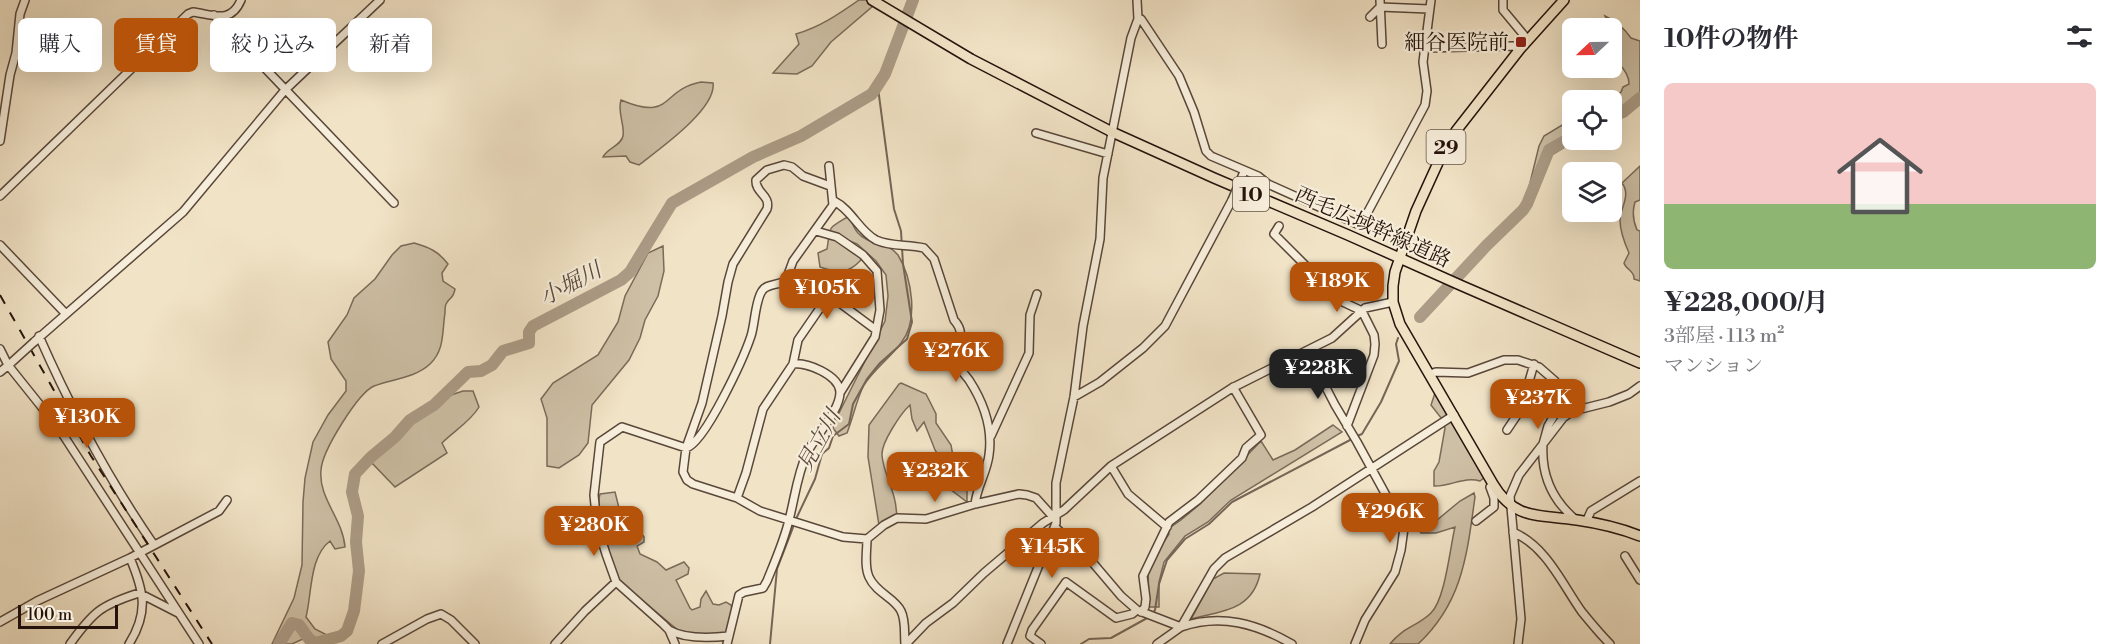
<!DOCTYPE html>
<html lang="ja">
<head>
<meta charset="utf-8">
<style>
	body { margin:0; font-family:"Libre Bodoni","Noto Serif JP",serif; background:#f2f2f3; color:#2b2b33; height:100vh; display:flex; flex-direction:column; font-size:22px; white-space:nowrap }
	* { box-sizing:border-box; margin:0 }
	p { font-size:20px; color:#7c7c81 }
	.icon { flex:none; width:33px; height:33px; fill:none; stroke:currentColor; stroke-width:2; stroke-linecap:round; stroke-linejoin:round }
	.map { position:relative; flex:1; overflow:hidden }
	.details { display:flex; flex-direction:column; background:#fff; width:480px }
	.details>* { flex:none }
	.guide { position:absolute; left:18px; top:18px; width:570px; height:54px; display:flex; gap:12px }
	.needle { width:39px; rotate:248deg }
	.controls { position:absolute; left:1562px; top:18px; display:grid; gap:12px }
	.controls a { display:grid; place-items:center; width:60px; height:60px; border-radius:9px; background:#fff; box-shadow:0 6px 24px #0002; font-size:30px }
	.scale { position:absolute; left:18px; bottom:15px; width:100px; box-sizing:border-box; padding-left:6px; border:3px solid #26130c; border-top:0; font-size:16px; line-height:21px; white-space:nowrap; color:#26130c; -webkit-text-stroke:4px #f6edda; paint-order:stroke }
	.price { position:absolute; translate:-50% -51px; padding:0 14px; border-radius:12px; background:#b45309; color:#fff; font-size:20px; line-height:39px; filter:drop-shadow(0 2px 3px #0008) }
	.price::after { content:''; position:absolute; left:50%; top:36px; width:18px; height:14px; margin-left:-9px; background:inherit; clip-path:polygon(0 0,100% 0,50% 100%) }
	.price.selected { background:#222; color:#fff }
	ul { padding:0; list-style:none }
	li { display:grid; align-content:center; gap:12px; height:318px; padding:0 24px }
	li span { display:grid; place-items:center; height:186px; border-radius:9px; color:#555 }
	li>.icon { margin-inline-start:auto }
	span .icon { width:108px; height:108px; fill:#fffc; stroke-width:1 }
	li b { font-size:26px }
	h2 { display:flex; justify-content:space-between; align-items:center; height:72px; padding:0 24px; font-size:26px }
	.pill { padding:0 21px; border-radius:9px; background:#fff; box-shadow:0 6px 24px #0002; font-size:21px; line-height:54px }
	.pill.selected { background:#b45309; color:#fff }
	main { display:flex; flex:1; min-height:0 }
	.map>svg:first-child { display:block }
	.green { fill:#cec0a6; stroke:#7a6a59; stroke-width:1.5 }
	.lines { fill:none; stroke-linecap:round; stroke-linejoin:round }
	.stream { stroke:#766556; stroke-width:2 }
	.river { stroke:#ac9c87; stroke-width:12 }
	.minor-casing { stroke:#59473a; stroke-width:10 }
	.major-casing { stroke:#26130c; stroke-width:12 }
	.minor { stroke:#f6edda; stroke-width:7 }
	.major { stroke:#f1e3c6; stroke-width:9 }
	.rail { stroke:#26130c; stroke-width:2; stroke-dasharray:10 10; stroke-linecap:butt }
	.minor-bridge-casing { stroke:#59473a; stroke-width:10; stroke-linecap:butt }
	.minor-bridge { stroke:#f6edda; stroke-width:7 }
	.poi-dot { fill:#8f2418; stroke:#f6edda; stroke-width:2 }
	.labels { text-anchor:middle; stroke-width:4.5; stroke-linejoin:round; paint-order:stroke }
	.shield { fill:#f6edda; stroke:#64544a; stroke-width:1.5 }
	.shield-label { font-size:20px; font-weight:bold; fill:#26130c }
	.poi-label { font-size:21px; fill:#26130c; stroke:#f6edda; text-anchor:end }
	.street-label { font-size:21px; fill:#26130c; stroke:#f6edda }
	.water-label { font-size:22px; font-style:italic; fill:#5c4a3d; stroke:#f6edda }
</style>
</head>
<body>
<main>
<div class="map">
<svg width="1640" height="644" viewBox="0 0 1640 644">
	<rect width="100%" height="100%" fill="#f1e3c6"/>
	<filter id="stains"><feTurbulence type="fractalNoise" baseFrequency=".00333" numOctaves="4"/><feColorMatrix values="0 0 0 0 .2 0 0 0 0 .09 0 0 0 0 .02 0 0 0 .5 -.17"/></filter>
	<radialGradient id="worn" r=".72"><stop offset=".6" stop-color="#630" stop-opacity="0"/><stop offset="1" stop-color="#630" stop-opacity=".3"/></radialGradient>
	<path class="green" d="M859,0H880L831,42L812,66L797,74L773,73L799,44L796,34C820,27 839,14 859,0Z
		M1605,16C1616,21 1624,28 1631,38L1640,41V95L1619,109L1614,100L1615,96L1621,92L1623,87L1629,84C1629,73 1621,67 1615,58C1610,49 1611,39 1611,28H1609V24Z
		M701,82L713,83C717,109 658,150 639,165L630,162L626,156L603,157C607,148 621,146 623,136C625,124 617,113 621,100C673,122 660,90 701,82Z
		M1572,119V140H1576L1550,156L1534,191L1532,192L1529,187L1539,146L1544,136Z
		M1640,166V200L1635,202C1632,212 1633,221 1637,230L1640,231V281L1634,279C1635,271 1626,270 1624,263L1629,253C1625,244 1620,230 1620,220C1621,206 1631,195 1622,183Z
		M849,216C852,222 854,229 858,233C868,245 889,242 898,255C912,278 919,321 901,343C890,358 874,369 864,385C857,398 853,418 847,433L839,436L833,428L836,419L885,321L888,296L886,275L876,261L857,244L847,240L856,249L861,260C847,275 838,273 820,267L818,253L827,249C831,225 826,230 849,216Z
		M414,243C429,247 439,252 448,264L442,273L443,281L455,289C453,300 450,296 446,304C445,306 445,310 445,313C442,331 445,350 430,364C415,378 392,379 374,386C358,393 322,451 321,470C318,498 343,519 345,547L335,549L330,541C309,557 312,594 306,617L315,629L327,635L323,644H308L305,638L292,644H272L294,598L302,565L303,502L305,478L313,442L328,415L346,391V381L331,359L328,342L347,315L354,298L375,279L392,255L401,246Z
		M663,246L664,271L658,296L645,320L640,338L629,360L592,405L588,443L579,455L559,468L547,466V418L541,399L553,383L598,355L618,322L625,296L648,253Z
		M901,383L926,394L936,414V423L951,445L955,467L967,488V502L946,486L943,463L935,450L924,422L917,431L912,419L910,405C901,413 881,443 882,455C883,471 892,485 895,501C896,505 896,510 897,515L879,525L868,457L869,425L899,384Z
		M463,391H473L479,407C471,421 454,431 442,443L447,453L395,487L371,462L397,440L411,424L451,395Z
		M1435,393L1485,477L1480,481C1465,476 1449,487 1434,486V471L1439,462L1445,428L1442,419L1431,405Z
		M1333,425L1342,432L1231,500L1208,522L1185,536L1164,562L1159,582V607H1149L1148,565L1169,534L1168,529L1181,520L1200,504L1261,441L1273,460L1295,450Z
		M615,492L619,508L628,527H637L644,537V542L637,546L640,554L657,562L666,570L684,562L689,568L688,574L676,580L690,608L692,610L700,607L701,599L706,591L713,604L719,605L726,602L731,605C734,613 731,628 725,634H700L679,631L619,581L600,526L599,498L600,494Z
		M1474,493L1475,497C1467,554 1463,602 1418,644H1390C1403,627 1418,626 1431,613C1445,600 1450,548 1455,527L1436,533H1421L1416,526L1431,525L1460,501Z
		M1224,573L1260,574C1252,611 1221,611 1191,619L1213,579Z"/>
	<g class="lines">
		<path class="stream" d="M1357,436L1362,434L1381,402L1399,361L1396,344L1398,338
			M796,519L815,479L822,454L829,448L833,436L849,424L853,404L867,379L880,363L907,339L912,322L903,264L901,231L894,209L878,88
			M1153,613L1155,610L1159,584L1167,560L1185,539L1209,524L1232,502L1352,439
			M770,644L777,569L794,525
			M1081,644L1089,639L1111,638L1149,617"/>
		<path class="river" d="M1611,117L1623,112L1640,98
			M1420,317L1486,246L1523,210L1527,204L1549,150L1572,137
			M279,644L292,623L299,625L309,639L315,643L341,636L347,631L354,611L359,571L356,542L358,516L352,492L355,474L371,457L395,437L410,420L434,405L468,372L481,371L492,365L503,351L529,343V332L533,326L621,280L630,272L672,203L753,157L801,136L872,94L885,74L913,0"/>
		<defs>
			<path id="minor" d="M1380,0L1382,44
				M1503,0V10L1528,40
				M214,15L394,203
				M1370,17L1380,7L1429,9
				M1138,19H1141L1179,76L1194,112L1206,151L1211,156L1258,176L1268,184L1357,224L1363,221L1425,105L1427,91L1423,62L1431,0
				M1424,48L1513,46L1520,49
				M1036,133L1108,154
				M0,141L10,75L16,53L20,14L25,0
				M830,186L803,176L792,167L784,165L767,170L756,180C755,193 771,195 767,209L733,264L728,282L722,316L702,403L686,448L683,472L687,480L693,484L737,498L760,511L843,537L867,539L884,525L897,518L926,519L975,504L1019,494L1027,495L1036,498L1053,517
				M0,196L188,14L193,12C214,15 231,24 241,0
				M834,201C852,210 859,231 876,240C891,247 909,244 924,248L934,259L954,320C967,334 957,345 956,361C959,368 964,374 969,380C984,403 993,427 989,455C987,472 977,486 975,504
				M1279,226L1274,234L1336,296L1343,302L1362,311L1374,335L1375,344L1374,355L1347,426
				M816,231L837,237L863,255L877,271L880,310L875,337L840,393
				M0,245L66,314
				M39,336C72,411 107,477 154,545
				M34,342L183,212L285,90L380,0
				M0,349L8,365L60,430L199,644
				M1307,351L1335,405L1357,442L1404,528L1401,550L1395,572L1365,620L1355,644
				M793,364L798,340L829,295L876,330
				M0,372L10,364
				M1430,374L1436,372L1468,373L1504,360H1518L1539,367L1555,381L1559,397V407L1548,426L1543,444L1519,475L1510,496L1521,619L1518,644
				M1074,397L1100,382L1143,348L1165,326L1232,200
				M1507,430L1521,409L1534,364
				M991,436L1029,353L1030,315L1037,294
				M1111,466L1128,494L1167,527
				M1576,520C1552,500 1541,474 1543,444L1563,418L1573,411L1609,402L1629,394L1640,386
				M1476,521L1494,507V498L1490,487L1493,484
				M1586,522L1591,511L1640,481
				M1055,527L1093,563L1121,596L1137,610L1181,627C1221,613 1257,624 1292,644
				M1513,532C1547,547 1562,584 1582,612C1591,623 1600,634 1610,644
				M867,539C867,551 864,566 869,577C876,593 895,598 901,611C906,621 904,633 905,644
				M1625,556L1640,580
				M1141,612L1145,607L1146,599L1143,576L1169,522L1198,500L1242,458L1246,448L1261,435L1233,387
				M0,622L37,601L130,558L219,511L227,500
				M669,630C685,639 711,638 729,636
				M70,644C93,612 101,605 139,593L178,613
				M129,644C149,612 144,591 130,558
				M382,644L427,619L441,614L451,620L475,644
				M555,644L585,611L616,582
				M675,644L669,630L663,624L616,582L606,554L597,525L594,495L600,442L622,427L686,448C705,443 744,357 751,336C755,324 755,301 762,291C767,283 779,286 786,280L793,261L833,205L829,166
				M727,644L739,595L744,592L763,588L767,581C775,561 784,541 789,520C795,497 797,475 807,453C816,435 840,411 840,392C839,375 807,362 793,364L763,409L746,473L737,498
				M906,644L926,623L953,603L984,573L1043,523L1064,510L1111,466L1232,388L1332,338L1365,308L1393,302
				M1007,644L1056,523V483L1074,397L1083,326L1100,239L1103,178L1131,38L1138,19L1137,0
				M1041,644L1030,636L1032,630L1066,582L1116,618L1132,614L1137,610
				M1157,644L1181,627L1214,569L1225,558L1312,507L1454,415"/>
			<path id="major" d="M872,0L971,59L1112,132L1214,178L1348,235L1460,285L1640,363
				M1564,0L1520,49L1456,131L1442,154L1416,211L1395,272L1393,286V302L1400,324L1493,484C1515,521 1539,514 1577,520C1598,523 1620,528 1640,536"/>
		</defs>
		<use href="#minor" class="minor-casing"/>
		<use href="#major" class="major-casing"/>
		<use href="#minor" class="minor"/>
		<use href="#major" class="major"/>
		<path class="rail" d="M0,295L91,456L212,644"/>
		<defs>
			<path id="minor-bridge" d="M1232,200L1243,174
				M12,362L34,342"/>
		</defs>
		<use href="#minor-bridge" class="minor-bridge-casing"/>
		<use href="#minor-bridge" class="minor-bridge"/>
	</g>
	<rect class="poi-dot" x="1515" y="36" width="12" height="12" rx="3"/>
	<g class="labels">
		<g class="shield">
			<rect x="1426.5" y="130" width="39" height="34" rx="4.5"/>
			<rect x="1233" y="177" width="36" height="34" rx="4.5"/>
		</g>
		<g class="shield-label">
			<text x="1446" y="154">29</text>
			<text x="1251" y="201">10</text>
		</g>
		<g class="poi-label">
			<text x="1509" y="49">細谷医院前</text>
		</g>
		<g class="street-label">
			<text transform="translate(1373 227) rotate(24)" y="7">西毛広域幹線道路</text>
		</g>
		<g class="water-label">
			<text transform="translate(570 283) rotate(-28)" y="8">小堀川</text>
			<text transform="translate(818 440) rotate(-61)" y="8">見立川</text>
		</g>
	</g>
	<rect width="100%" height="100%" filter="url(#stains)"/>
	<rect width="100%" height="100%" fill="url(#worn)"/>
</svg>
<div class="controls">
<a><svg class="needle" viewBox="-14 -14 28 28"><path d="M0-13l5 13h-10z" fill="#e53935"/><path d="M0 13l5-13h-10z" fill="#7c7c81"/></svg></a>
<a><svg class="icon" aria-label="locate" viewBox="0 0 24 24"><circle cx="12" cy="12" r="6"/><path d="M12 2v4M12 18v4M2 12h4M18 12h4"/></svg></a>
<a><svg class="icon" aria-label="layers" viewBox="0 0 24 24"><path d="M12 4l9 5-9 5-9-5zM3 14l9 5 9-5"/></svg></a>
</div>
<div class="scale">100 m</div>
<b class="price" style="left:1337px;top:313px">¥189K</b>
<b class="price" style="left:827px;top:320px">¥105K</b>
<b class="price" style="left:956px;top:383px">¥276K</b>
<b class="price selected" style="left:1318px;top:400px">¥228K</b>
<b class="price" style="left:1538px;top:430px">¥237K</b>
<b class="price" style="left:87px;top:449px">¥130K</b>
<b class="price" style="left:935px;top:503px">¥232K</b>
<b class="price" style="left:1390px;top:544px">¥296K</b>
<b class="price" style="left:594px;top:557px">¥280K</b>
<b class="price" style="left:1052px;top:579px">¥145K</b>
<div class="guide">
<a class="pill">購入</a>
<a class="pill selected">賃貸</a>
<a class="pill">絞り込み</a>
<a class="pill">新着</a>
</div>
</div>
<section class="details">
<h2>10件の物件<svg class="icon" aria-label="filters" viewBox="0 0 24 24"><path d="M4 7h16M4 17h16"/><circle cx="9" cy="7" r="2"/><circle cx="15" cy="17" r="2"/></svg></h2>
<ul>
<li><span style="background:linear-gradient(#f6c9c9 65%,#8fb573 0)"><svg class="icon" aria-label="home" viewBox="0 0 24 24"><path d="M3 11l9-7 9 7M6 9v11h12V9"/></svg></span><div><b>¥228,000/月</b><p>3部屋 · 113 m²</p><p>マンション</p></div></li>
</ul>
</section>
</main>
</body>
</html>
